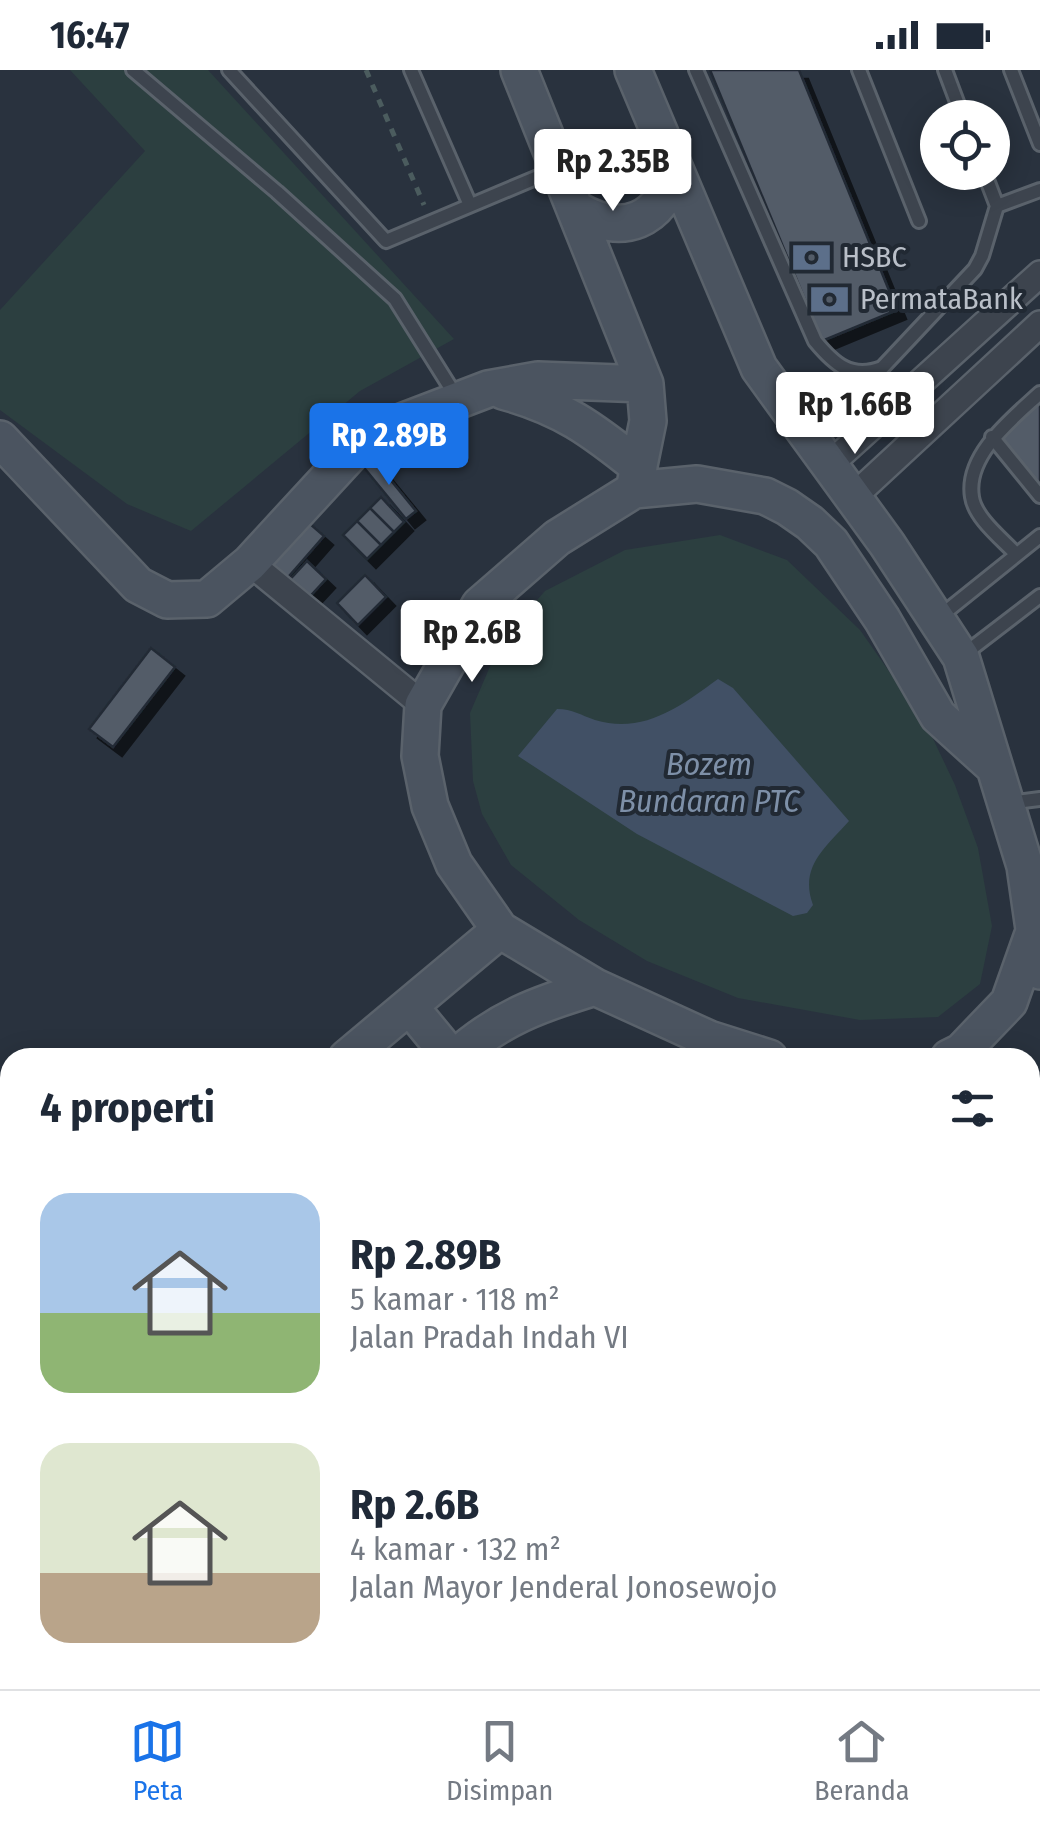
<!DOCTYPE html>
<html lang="id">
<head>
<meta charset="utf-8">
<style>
	body { margin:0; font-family:"Fira Sans Condensed",sans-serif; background:#f6f6f7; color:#1f2937; height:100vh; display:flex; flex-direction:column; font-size:38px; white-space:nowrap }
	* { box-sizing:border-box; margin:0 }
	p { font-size:32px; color:#747a83 }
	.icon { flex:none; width:55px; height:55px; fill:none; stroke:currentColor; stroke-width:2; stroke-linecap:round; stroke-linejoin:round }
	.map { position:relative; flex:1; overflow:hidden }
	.side { position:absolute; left:0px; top:978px; width:1040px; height:642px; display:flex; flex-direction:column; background:#fff; border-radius:30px 30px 0 0; box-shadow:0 5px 25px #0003 }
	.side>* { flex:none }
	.tools { position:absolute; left:920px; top:30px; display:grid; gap:20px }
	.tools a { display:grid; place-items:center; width:90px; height:90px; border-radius:50%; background:#fff; box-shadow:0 5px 25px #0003; font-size:50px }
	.price { position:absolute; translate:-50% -85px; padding:0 22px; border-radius:10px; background:#fff; color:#222; font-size:32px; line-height:65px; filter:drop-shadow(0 2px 5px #0008) }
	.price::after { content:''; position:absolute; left:50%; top:60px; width:30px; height:22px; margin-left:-15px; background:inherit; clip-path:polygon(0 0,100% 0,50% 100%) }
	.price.current { background:#1a73e8; color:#fff }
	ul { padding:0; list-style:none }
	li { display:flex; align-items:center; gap:30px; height:250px; padding:0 40px }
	li span { display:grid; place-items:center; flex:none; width:280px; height:200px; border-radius:30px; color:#555 }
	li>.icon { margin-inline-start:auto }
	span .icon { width:120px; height:120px; fill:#fffc; stroke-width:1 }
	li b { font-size:42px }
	h2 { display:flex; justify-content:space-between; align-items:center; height:120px; padding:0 40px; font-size:42px }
	.status { display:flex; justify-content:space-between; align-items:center; height:70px; padding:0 50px; background:#fff; direction:ltr }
	.status svg { height:28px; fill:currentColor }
	.tab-bar { display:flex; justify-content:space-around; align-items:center; height:140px; border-top:2px solid #e0e1e3; background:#fff; font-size:28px; color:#747a83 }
	.tab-bar a { display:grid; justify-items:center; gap:5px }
	.tab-bar .current { color:#1a73e8 }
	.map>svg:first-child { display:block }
	.green { fill:#2c3f40 }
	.water { fill:#415065 }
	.building { fill:#535b68; stroke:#232b35; stroke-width:2.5; filter:url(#shadow) }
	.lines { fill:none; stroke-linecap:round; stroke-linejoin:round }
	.lane-casing { stroke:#5a626b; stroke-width:18 }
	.street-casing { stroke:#5a626b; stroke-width:30 }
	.secondary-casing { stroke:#5a626b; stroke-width:40 }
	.path { stroke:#4b5c5e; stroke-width:5; stroke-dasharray:8 8; stroke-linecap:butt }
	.lane { stroke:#3d444e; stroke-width:12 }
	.street { stroke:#3d444e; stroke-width:25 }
	.secondary { stroke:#4b5460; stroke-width:35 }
	.labels { text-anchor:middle; stroke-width:8; stroke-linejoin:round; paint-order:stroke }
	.poi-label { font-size:30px; fill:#b9bfc8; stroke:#212933; text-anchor:start }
	.water-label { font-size:32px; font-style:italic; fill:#7e90a8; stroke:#212933 }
</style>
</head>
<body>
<div class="status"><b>16:47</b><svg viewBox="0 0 49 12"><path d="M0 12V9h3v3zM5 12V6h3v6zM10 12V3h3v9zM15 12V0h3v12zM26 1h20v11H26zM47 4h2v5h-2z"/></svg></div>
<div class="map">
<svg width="1040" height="1619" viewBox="0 0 1040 1619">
	<defs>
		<filter id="shadow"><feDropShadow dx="9" dy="9" stdDeviation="0" flood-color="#0009"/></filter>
	</defs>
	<rect width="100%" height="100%" fill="#29323e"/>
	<path class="green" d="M70,0H208L454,269L360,321L191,461L127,434L0,340V240L145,81Z
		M720,465L787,490L860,560L926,654L955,715L978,778L992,856L980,914L938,947L860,950L738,928L647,891L579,850L511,795L482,744L473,711L470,643L501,571L545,521L625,480Z"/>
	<path class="water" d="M718,609L733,618L849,751C825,778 799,797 813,835L807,843L793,846L637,764L518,686L557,639C573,639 580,645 595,650C643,665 681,636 718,609Z"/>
	<path class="building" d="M710,0H799L897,240L822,271Z
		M1040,327V417L996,368Z
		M371,386L416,441L406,449L361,394Z
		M381,427L404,452L394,462L370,438Z
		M370,438L394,462L381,475L357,451Z
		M357,451L381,475L367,489L343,465Z
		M309,453L324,466L283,513L268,499Z
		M307,491L326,509L302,535L284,516Z
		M365,505L386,527L358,555L337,533Z
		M151,578L175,597L113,677L89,659Z
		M55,1610H1012L1023,1619H56Z"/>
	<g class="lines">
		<defs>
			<path id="lane" d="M133,0L277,122L395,229L457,328
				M229,0L386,171L557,99
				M411,0L470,135
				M696,0L815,271C834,294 851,310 882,298L975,199L982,186L997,136L984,102
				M859,0L919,151
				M945,0L963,48
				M1011,0L1040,74
				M997,136L1040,120
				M992,367L1040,426
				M1016,484C1002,469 975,448 972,427C965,385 1013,348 1040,323
				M938,548L1040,466
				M963,585L1040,526
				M1008,733L1040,729
				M1030,1267L1040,1292
				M1030,1378L1040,1412
				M1030,1489L1040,1491
				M1030,1522L1040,1519
				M0,1524L10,1513
				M0,1551L10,1540
				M1030,1609L1040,1616
				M4,1619L6,1593
				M35,1619V1610"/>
			<path id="street" d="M828,396L1040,204
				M852,428L1040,254
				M250,493L423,635"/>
			<path id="secondary" d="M519,0L645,314L648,351L634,420L557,468L480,535L423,635L420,686L430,736L454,794L500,860L595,917L709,969L769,988
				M633,0L759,298L887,474L961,587L1025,796L1040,901
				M577,140C623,167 661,152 675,99
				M503,321C562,337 592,359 639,397
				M0,369L138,515L167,530L207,529L250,493L355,379L399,353L488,319L538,310L645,314
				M634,420L697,414L765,426L787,437L810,453L831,473L882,549L938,646L991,694
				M410,937L452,988
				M347,988L500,860
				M455,988C499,948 539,934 595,917
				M949,988L961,982L1009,932L1032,867
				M1030,1182L1040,1201
				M0,1297L10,1288
				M0,1344L10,1352
				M0,1412L10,1402"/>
		</defs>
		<use href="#lane" class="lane-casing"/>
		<use href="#street" class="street-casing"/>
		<use href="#secondary" class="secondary-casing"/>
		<path class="path" d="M366,0L424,135"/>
		<use href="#lane" class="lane"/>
		<use href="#street" class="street"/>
		<use href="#secondary" class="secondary"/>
	</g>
	<defs>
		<symbol id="bank-bare" viewBox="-9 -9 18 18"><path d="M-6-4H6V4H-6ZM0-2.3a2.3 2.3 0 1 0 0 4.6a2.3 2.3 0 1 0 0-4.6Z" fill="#5c6f8a" stroke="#212933" stroke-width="2.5" paint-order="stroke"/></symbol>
	</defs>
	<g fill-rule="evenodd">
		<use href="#bank-bare" x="784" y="160" width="55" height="55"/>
		<use href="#bank-bare" x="802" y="202" width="55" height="55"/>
	</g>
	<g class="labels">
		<g class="poi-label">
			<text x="842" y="197">HSBC</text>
			<text x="860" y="239">PermataBank</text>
		</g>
		<g class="water-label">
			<text x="709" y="705">Bozem<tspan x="709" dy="37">Bundaran PTC</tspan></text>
		</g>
	</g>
</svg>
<div class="tools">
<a><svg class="icon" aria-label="locate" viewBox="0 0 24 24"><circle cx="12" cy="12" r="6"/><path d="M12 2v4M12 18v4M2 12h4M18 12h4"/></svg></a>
</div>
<b class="price" style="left:613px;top:144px">Rp 2.35B</b>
<b class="price" style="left:855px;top:387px">Rp 1.66B</b>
<b class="price current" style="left:389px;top:418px">Rp 2.89B</b>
<b class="price" style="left:472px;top:615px">Rp 2.6B</b>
<section class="side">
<h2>4 properti<svg class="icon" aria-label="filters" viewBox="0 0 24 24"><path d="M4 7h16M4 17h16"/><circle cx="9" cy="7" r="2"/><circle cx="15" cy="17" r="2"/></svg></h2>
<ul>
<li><span style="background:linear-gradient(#a9c7e8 60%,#8fb573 0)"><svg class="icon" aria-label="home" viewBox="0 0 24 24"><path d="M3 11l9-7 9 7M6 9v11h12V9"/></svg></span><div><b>Rp 2.89B</b><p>5 kamar · 118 m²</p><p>Jalan Pradah Indah VI</p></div></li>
<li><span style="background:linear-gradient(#dfe7d0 65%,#b9a48a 0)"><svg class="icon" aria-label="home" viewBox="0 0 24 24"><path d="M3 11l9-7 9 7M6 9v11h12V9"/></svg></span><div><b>Rp 2.6B</b><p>4 kamar · 132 m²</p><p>Jalan Mayor Jenderal Jonosewojo</p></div></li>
</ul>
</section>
</div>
<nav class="tab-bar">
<a class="current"><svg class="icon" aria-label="map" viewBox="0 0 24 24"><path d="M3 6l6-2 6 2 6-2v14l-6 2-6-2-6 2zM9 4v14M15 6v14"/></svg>Peta</a>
<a><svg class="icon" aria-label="saved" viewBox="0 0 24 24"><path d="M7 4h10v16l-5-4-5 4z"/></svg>Disimpan</a>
<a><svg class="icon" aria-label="home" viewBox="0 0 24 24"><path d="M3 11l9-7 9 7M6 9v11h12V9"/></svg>Beranda</a>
</nav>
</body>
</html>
